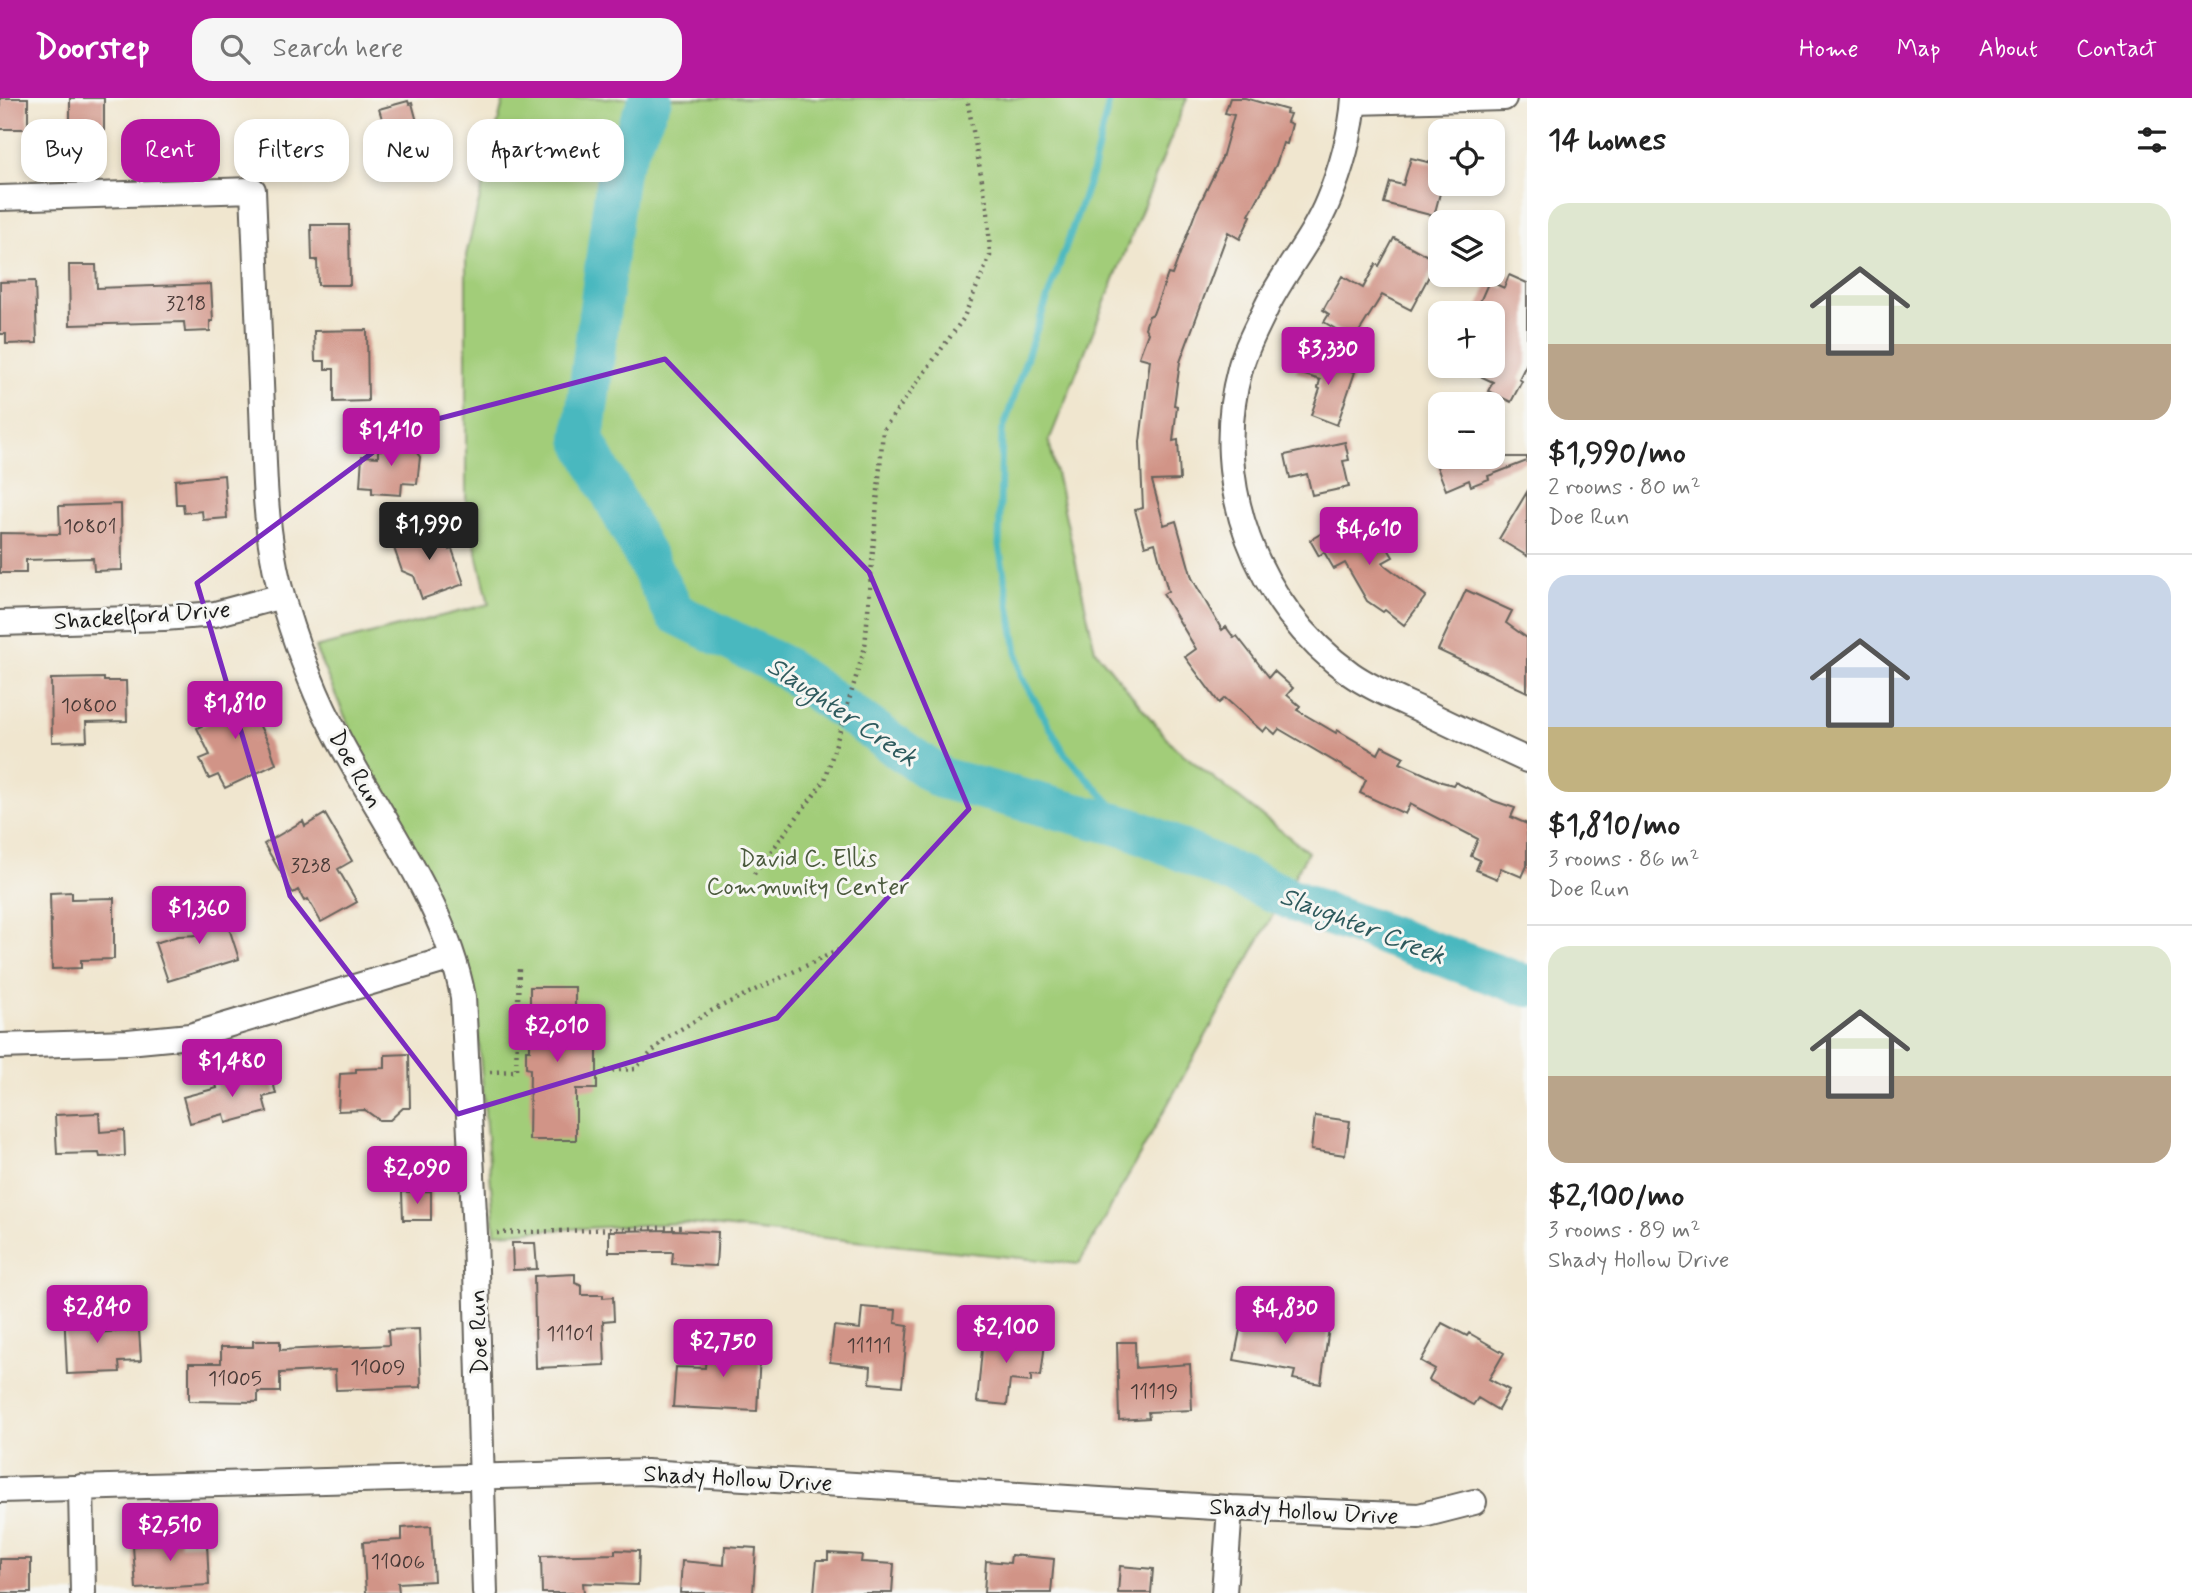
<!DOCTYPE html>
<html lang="en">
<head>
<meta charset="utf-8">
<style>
	body { margin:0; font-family:Mynerve,sans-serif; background:#f6f6f6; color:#222; height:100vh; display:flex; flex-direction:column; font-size:26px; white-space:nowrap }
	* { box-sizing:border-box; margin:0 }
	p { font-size:23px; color:#767676 }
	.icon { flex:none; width:38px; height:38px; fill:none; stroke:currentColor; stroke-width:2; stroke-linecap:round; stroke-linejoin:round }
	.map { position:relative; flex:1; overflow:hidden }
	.sheet { display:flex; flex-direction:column; background:#fff; width:665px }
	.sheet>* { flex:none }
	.hud { position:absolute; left:21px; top:21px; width:665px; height:63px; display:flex; gap:14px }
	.fabs { position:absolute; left:1428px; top:21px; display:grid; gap:14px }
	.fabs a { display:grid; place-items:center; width:77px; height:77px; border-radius:14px; background:#fff; box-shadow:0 4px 10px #0003; font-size:35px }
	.price { position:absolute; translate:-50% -60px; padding:0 16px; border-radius:7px; background:#b5179e; color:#fff; font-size:23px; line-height:46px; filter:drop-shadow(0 2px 4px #0008) }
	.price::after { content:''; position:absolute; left:50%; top:42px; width:21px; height:16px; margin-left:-10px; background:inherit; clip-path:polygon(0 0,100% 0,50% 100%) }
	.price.on { background:#222; color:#fff }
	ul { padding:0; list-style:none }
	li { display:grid; align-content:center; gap:14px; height:371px; padding:0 21px }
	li+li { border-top:2px solid #e0e0e0 }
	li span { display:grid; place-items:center; height:217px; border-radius:21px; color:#555 }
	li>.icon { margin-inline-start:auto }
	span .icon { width:126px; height:126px; fill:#fffc; stroke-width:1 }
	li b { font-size:30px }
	h2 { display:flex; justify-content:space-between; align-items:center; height:84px; padding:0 21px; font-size:30px }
	.tag { padding:0 24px; border-radius:21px; background:#fff; box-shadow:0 4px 10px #0003; font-size:24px; line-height:63px }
	.tag.on { background:#b5179e; color:#fff }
	header { display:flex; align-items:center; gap:42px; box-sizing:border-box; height:98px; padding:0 35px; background:#b5179e; color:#fff }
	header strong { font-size:33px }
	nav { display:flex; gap:38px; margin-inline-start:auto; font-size:24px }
	.search { width:490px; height:63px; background:#f6f6f6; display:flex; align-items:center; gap:18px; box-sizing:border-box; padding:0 24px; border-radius:21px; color:#767676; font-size:26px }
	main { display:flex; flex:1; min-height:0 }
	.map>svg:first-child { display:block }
	.green { fill:#a2cd79; stroke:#5f744a; stroke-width:2 }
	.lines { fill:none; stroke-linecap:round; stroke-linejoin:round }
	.stream { stroke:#48b8bf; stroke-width:7 }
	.river { stroke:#48b8bf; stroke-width:42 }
	.building { fill:#d19487 }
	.street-casing { stroke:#66635b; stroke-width:28 }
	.path { stroke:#66635b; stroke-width:4.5; stroke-dasharray:2 5; stroke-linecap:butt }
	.street { stroke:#fff; stroke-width:24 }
	.marked { fill:none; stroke:#7b2cbf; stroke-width:5; stroke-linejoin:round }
	.labels { text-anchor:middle; stroke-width:6; stroke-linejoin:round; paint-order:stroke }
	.number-label { font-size:21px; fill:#493a37 }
	.street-label { font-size:24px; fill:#1c1c1c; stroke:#f6f6f2 }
	.park-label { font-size:24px; fill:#4b5a3d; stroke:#f6f6f2 }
	.water-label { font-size:26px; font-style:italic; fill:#2e5a5d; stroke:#f6f6f2 }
</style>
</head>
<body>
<header>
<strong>Doorstep</strong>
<div class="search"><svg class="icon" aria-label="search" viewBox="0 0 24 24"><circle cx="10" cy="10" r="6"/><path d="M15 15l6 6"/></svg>Search here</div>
<nav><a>Home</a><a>Map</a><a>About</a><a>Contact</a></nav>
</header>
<main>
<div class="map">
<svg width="1527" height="1495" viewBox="0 0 1527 1495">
	<rect width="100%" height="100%" fill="#f6f6f2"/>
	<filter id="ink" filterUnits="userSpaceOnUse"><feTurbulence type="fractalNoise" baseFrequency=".0143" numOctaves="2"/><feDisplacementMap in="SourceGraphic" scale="14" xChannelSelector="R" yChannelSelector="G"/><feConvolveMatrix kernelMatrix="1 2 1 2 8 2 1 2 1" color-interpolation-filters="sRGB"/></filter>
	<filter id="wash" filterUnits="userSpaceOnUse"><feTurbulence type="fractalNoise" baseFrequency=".00686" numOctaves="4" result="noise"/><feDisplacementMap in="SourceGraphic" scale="28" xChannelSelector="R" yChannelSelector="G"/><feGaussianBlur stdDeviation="1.57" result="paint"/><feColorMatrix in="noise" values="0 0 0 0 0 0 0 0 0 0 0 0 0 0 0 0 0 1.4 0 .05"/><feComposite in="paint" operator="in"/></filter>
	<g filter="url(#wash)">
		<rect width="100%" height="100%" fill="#f0e6cf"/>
		<path class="green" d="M504,0H1187L1049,343L1095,552L1173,648L1308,754L1079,1166L681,1125L495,1135L477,921L315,550L489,506L466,409V157Z"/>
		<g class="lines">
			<path class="stream" d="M1110,0L1092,75L1031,247L1002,335L999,447L1021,578L1065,656L1134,731"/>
			<path class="river" d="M651,0L618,72L583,341L675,515L782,568L941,680L1134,731L1313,811L1527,888"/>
		</g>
		<g id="blocks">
			<path class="building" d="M0,0H28V31H0Z
				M70,0H104V37H76V22H70Z
				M1230,0H1245L1287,12L1286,15L1290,16L1287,24L1292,26L1287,46L1283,45L1276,67L1249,117L1251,118L1240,141L1228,134L1180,264L1174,307L1177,308L1173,343L1178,342L1180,382L1152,383L1164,427L1176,423L1192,480L1222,532L1226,529L1234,540L1237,538L1269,579L1274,573L1293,590L1287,597L1300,608L1297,612L1336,635L1337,632L1378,656L1382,648L1404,659L1400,665L1442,684L1453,687L1455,684L1494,703L1515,710L1511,719L1527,726V768L1522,779L1501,770L1497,781L1476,772L1480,762L1471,758L1478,741L1410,706L1405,716L1360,695L1366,682L1279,631L1275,636L1267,629L1263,634L1225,600L1219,605L1185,559L1196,551L1163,496L1168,493L1155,445L1145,448L1135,412L1143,410L1140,344L1150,262L1139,259L1148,235L1145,230L1149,218L1153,216L1168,176L1172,177L1196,113L1222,60L1234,17L1225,15Z
				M408,3L409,6L412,5L429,69L407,75L401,55L393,57L379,11Z
				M1411,60L1440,67V95L1434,118L1384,105L1390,84L1403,87Z
				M311,127H349L350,187H318L317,162H312Z
				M1394,140L1437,163L1411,212L1382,197L1354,242L1324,224L1329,216L1323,212L1342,178L1363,190L1376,166L1379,168Z
				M69,167H96L97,190L211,186L213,223H210V233L185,234L184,224L70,227Z
				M1509,177L1527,185V265L1519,281L1522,283L1511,304L1488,293L1493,284L1459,268H1493V215H1475L1489,183L1504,190Z
				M35,183L37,245L6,246V236H0V184Z
				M367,232L368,303L334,304V271H325V263H315L314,233Z
				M1302,257L1355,274L1337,327L1311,317L1320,291L1318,290L1320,282L1296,274Z
				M383,341L414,343V351L420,359L417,386L402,385L401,397L372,395V389L360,388L362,358L378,359V352H383Z
				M1345,344L1349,362L1343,363L1349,389L1312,397L1307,376L1290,380L1285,357Z
				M1439,359H1527V363L1488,378L1489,381L1471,388L1469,382L1446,392L1437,369L1442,366Z
				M224,377L227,420L203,422L202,413L184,415L183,406H176L175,382Z
				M1527,394V458L1499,441Z
				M121,406L122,472L94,473L93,460L26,462V475H0V435L60,436L59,408Z
				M1350,419L1358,431L1371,423L1393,459L1382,465L1426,498L1404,527L1385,512L1383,514L1367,503L1345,465L1334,471L1324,454L1319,458L1310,442Z
				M429,431L445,440L449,452L452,451L464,486L422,501L414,478L402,473L392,444Z
				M1466,492L1512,513L1506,525L1527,540V594L1438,552Z
				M104,580V583H126L127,623L86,624L87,643L52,644L51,581Z
				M239,587L269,646L276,666L225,690L218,677L209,681L200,661L210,657L197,630L222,619L213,600Z
				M325,716L352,763L338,771L357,804L321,824L308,801L304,803L298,792L293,795L264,746L303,723L305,728Z
				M72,794V801L114,800V861L81,862V870L52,871L50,795Z
				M221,805L239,861L168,883L155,845L178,838L200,837L192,814Z
				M530,889H575V941H597V991H576V1042H529L530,971L526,970V952H530Z
				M409,956L410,1010H403L390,1022H379L365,1012L338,1013L340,976L356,975V971L385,970V957Z
				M270,972L276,996L263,999L267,1014L226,1025L224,1016L190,1025L183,999L217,990L216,986Z
				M99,1015L100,1034L124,1032L125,1058L100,1059L99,1055L57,1056L55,1017Z
				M1315,1018L1350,1023L1345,1057L1311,1052Z
				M431,1093V1122H403L402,1094Z
				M674,1132L718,1134L716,1168L672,1166L673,1154H609V1133Z
				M512,1145H535L537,1171L513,1172Z
				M575,1176V1185L582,1188V1197H603V1200L613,1199L614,1222L603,1223L605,1267L536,1270L534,1178Z
				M862,1209L896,1212L895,1225L908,1227L902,1288L870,1285L871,1269L830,1264L834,1228L860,1231Z
				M91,1210L92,1235L139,1232L141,1263L119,1264L120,1274L67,1276L64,1211Z
				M1243,1217L1303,1228L1305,1219L1330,1223L1321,1286L1293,1281L1295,1273L1234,1262Z
				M1442,1225L1467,1238L1469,1235L1504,1255L1489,1281L1509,1292L1498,1312L1478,1300L1473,1307L1429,1282L1435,1271L1421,1263Z
				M419,1231L421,1289L336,1292L335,1272L280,1275V1294H258V1304L189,1303V1265H221V1249H253V1243H280V1252L389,1247L388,1232Z
				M984,1231L1007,1233V1236H1012L1011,1242L1045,1245L1041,1278L1031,1277V1284L1010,1282L1007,1307L977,1304Z
				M732,1234L761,1236L757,1313L673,1309L676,1269L705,1270L706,1256L731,1257Z
				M1117,1244H1135L1136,1270L1190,1266L1192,1312L1148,1314L1149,1320L1119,1322Z
				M431,1428L434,1483L398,1485L399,1495H366L363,1444L402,1442V1430Z
				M180,1436V1446L207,1445L209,1487L136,1491L133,1448L142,1447L141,1438Z
				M725,1448L756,1450L753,1495H680L682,1463L724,1467Z
				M615,1452L639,1453L638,1487L583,1485L584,1495H542L541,1458L615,1456Z
				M828,1455L862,1457L861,1464L894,1466L892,1495H814L817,1462H828Z
				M1011,1457L1054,1461L1051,1495H984L986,1463L1010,1465Z
				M0,1461H31V1495H0Z
				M1120,1468L1153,1471L1151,1495H1118Z"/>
		</g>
	</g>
	<g filter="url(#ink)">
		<use href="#blocks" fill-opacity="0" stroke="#66635b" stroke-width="2"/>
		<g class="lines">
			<defs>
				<path id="street" d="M1354,0C1352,33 1341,72 1328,103C1313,140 1285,172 1267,208C1258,228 1245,250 1240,271C1209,385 1256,508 1351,576C1371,590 1395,600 1417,610C1453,628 1490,645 1527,662
					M1354,4L1504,0
					M0,100L253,92C256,165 259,237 262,310C264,359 264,409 273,458C280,500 294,540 310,580C352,688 442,785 463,899L475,1136L485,1495
					M0,525L164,520L215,516L282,498
					M0,948L128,944L190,938L452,860
					M81,1389L83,1495
					M0,1392L646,1374L1230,1410L1419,1418L1474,1404
					M1224,1495L1230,1410"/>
			</defs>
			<use href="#street" class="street-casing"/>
			<path class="path" d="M754,776L825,682L865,549L883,332L963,221L990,158L988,115L967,0
				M605,973L635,971L666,940L711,913L839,852
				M490,974L516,973L519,870
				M497,1135L682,1129"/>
			<use href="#street" class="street"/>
		</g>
	</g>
	<path class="marked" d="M665,261L869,474L969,711L777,920L458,1016L290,798L197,485L407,329Z"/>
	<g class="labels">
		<g class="number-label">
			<text x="186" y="212">3218</text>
			<text x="90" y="435">10801</text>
			<text x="89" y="614">10800</text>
			<text x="311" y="774">3238</text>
			<text x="570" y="1242">11101</text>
			<text x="869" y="1254">11111</text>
			<text x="378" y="1276">11009</text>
			<text x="235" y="1287">11005</text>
			<text x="1154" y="1300">11119</text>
			<text x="398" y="1470">11006</text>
		</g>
		<g class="street-label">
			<text transform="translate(142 517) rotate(-4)" y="8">Shackelford Drive</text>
			<text transform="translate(356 671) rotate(61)" y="8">Doe Run</text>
			<text transform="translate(478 1234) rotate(-92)" y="8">Doe Run</text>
			<text transform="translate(738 1380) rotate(3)" y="8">Shady Hollow Drive</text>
			<text transform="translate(1304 1413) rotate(3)" y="8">Shady Hollow Drive</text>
		</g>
		<g class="park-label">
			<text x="808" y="768">David C. Ellis<tspan x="808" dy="28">Community Center</tspan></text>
		</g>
		<g class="water-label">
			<text transform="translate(843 613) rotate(34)" y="9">Slaughter Creek</text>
			<text transform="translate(1363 827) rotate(21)" y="9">Slaughter Creek</text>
		</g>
	</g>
</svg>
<div class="fabs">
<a><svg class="icon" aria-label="locate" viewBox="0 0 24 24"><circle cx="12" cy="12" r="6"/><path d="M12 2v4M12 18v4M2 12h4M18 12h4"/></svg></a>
<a><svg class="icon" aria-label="layers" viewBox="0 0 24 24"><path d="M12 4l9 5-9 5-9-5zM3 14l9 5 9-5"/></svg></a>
<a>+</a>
<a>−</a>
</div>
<b class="price" style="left:1328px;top:289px">$3,330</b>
<b class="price" style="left:391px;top:370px">$1,410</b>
<b class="price on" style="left:429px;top:464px">$1,990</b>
<b class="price" style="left:1369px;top:469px">$4,610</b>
<b class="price" style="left:235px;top:643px">$1,810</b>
<b class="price" style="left:199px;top:848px">$1,360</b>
<b class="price" style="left:557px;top:966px">$2,010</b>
<b class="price" style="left:232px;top:1001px">$1,480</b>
<b class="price" style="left:417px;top:1108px">$2,090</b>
<b class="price" style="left:97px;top:1247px">$2,840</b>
<b class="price" style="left:1285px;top:1248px">$4,830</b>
<b class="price" style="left:1006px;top:1267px">$2,100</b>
<b class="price" style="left:723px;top:1281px">$2,750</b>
<b class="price" style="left:170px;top:1465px">$2,510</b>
<div class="hud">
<a class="tag">Buy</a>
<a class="tag on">Rent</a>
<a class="tag">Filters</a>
<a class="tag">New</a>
<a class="tag">Apartment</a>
</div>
</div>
<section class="sheet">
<h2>14 homes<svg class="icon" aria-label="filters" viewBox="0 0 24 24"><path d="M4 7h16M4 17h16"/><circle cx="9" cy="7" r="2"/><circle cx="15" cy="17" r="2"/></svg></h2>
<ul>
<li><span style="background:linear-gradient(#dfe7d0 65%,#b9a48a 0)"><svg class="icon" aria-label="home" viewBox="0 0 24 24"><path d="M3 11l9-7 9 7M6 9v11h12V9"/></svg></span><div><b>$1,990/mo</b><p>2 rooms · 80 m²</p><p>Doe Run</p></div></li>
<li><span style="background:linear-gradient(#c9d6e8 70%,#c2b280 0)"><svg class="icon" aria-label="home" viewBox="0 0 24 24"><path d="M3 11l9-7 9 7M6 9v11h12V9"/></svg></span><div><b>$1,810/mo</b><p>3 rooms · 86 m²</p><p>Doe Run</p></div></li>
<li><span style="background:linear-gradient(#dfe7d0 60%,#b9a48a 0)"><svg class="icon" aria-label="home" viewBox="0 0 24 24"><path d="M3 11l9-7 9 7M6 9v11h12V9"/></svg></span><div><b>$2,100/mo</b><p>3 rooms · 89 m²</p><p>Shady Hollow Drive</p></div></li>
</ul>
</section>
</main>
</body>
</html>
